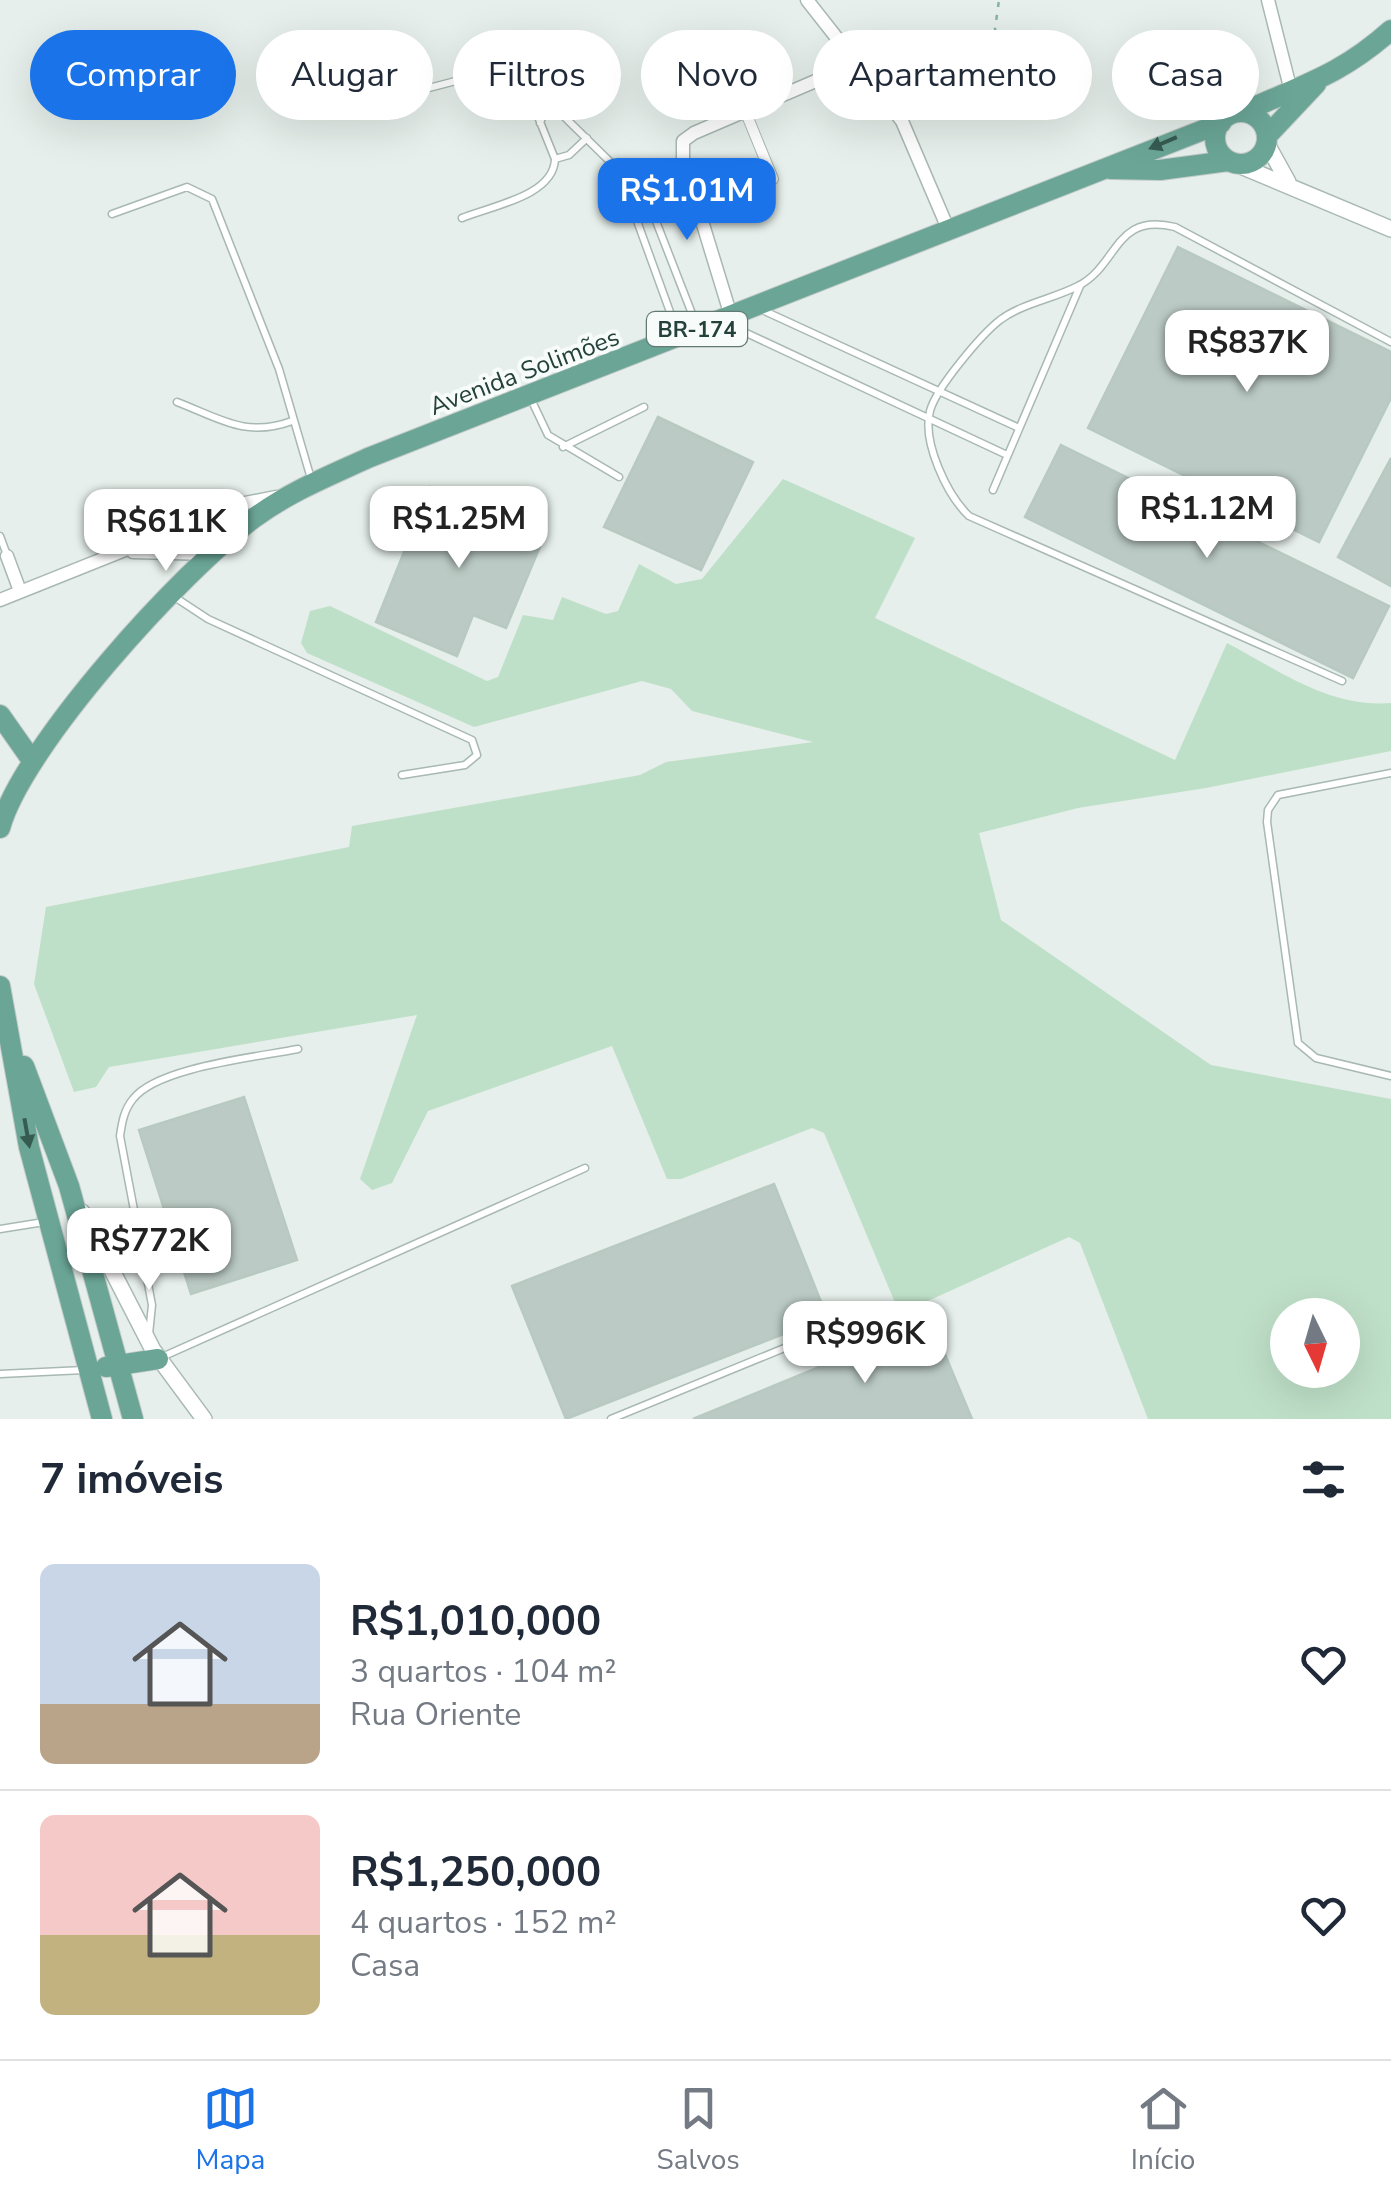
<!DOCTYPE html>
<html lang="pt">
<head>
<meta charset="utf-8">
<style>
	body { margin:0; font-family:"Nunito Sans",sans-serif; background:#f2f2f3; color:#1f2937; height:100vh; display:flex; flex-direction:column; font-size:38px; white-space:nowrap }
	* { box-sizing:border-box; margin:0 }
	p { font-size:32px; color:#747a83 }
	.icon { flex:none; width:55px; height:55px; fill:none; stroke:currentColor; stroke-width:2; stroke-linecap:round; stroke-linejoin:round }
	.map { position:relative; height:1419px; overflow:hidden }
	.drawer { display:flex; flex-direction:column; background:#fff; flex:1 }
	.drawer>* { flex:none }
	.top-card { position:absolute; left:30px; top:30px; width:1332px; height:90px; display:flex; gap:20px }
	.needle { width:65px; rotate:175deg }
	.buttons { position:absolute; left:1270px; top:1298px; display:grid; gap:20px }
	.buttons a { display:grid; place-items:center; width:90px; height:90px; border-radius:50%; background:#fff; box-shadow:0 10px 40px #0002; font-size:50px }
	.price { position:absolute; translate:-50% -85px; padding:0 22px; border-radius:20px; background:#fff; color:#222; font-size:32px; line-height:65px; filter:drop-shadow(0 2px 5px #0008) }
	.price::after { content:''; position:absolute; left:50%; top:60px; width:30px; height:22px; margin-left:-15px; background:inherit; clip-path:polygon(0 0,100% 0,50% 100%) }
	.price.selected { background:#1a73e8; color:#fff }
	ul { padding:0; list-style:none }
	li { display:flex; align-items:center; gap:30px; height:250px; padding:0 40px }
	li+li { border-top:2px solid #e0e1e3 }
	li span { display:grid; place-items:center; flex:none; width:280px; height:200px; border-radius:15px; color:#555 }
	li>.icon { margin-inline-start:auto }
	span .icon { width:120px; height:120px; fill:#fffc; stroke-width:1 }
	li b { font-size:42px }
	h2 { display:flex; justify-content:space-between; align-items:center; height:120px; padding:0 40px; font-size:42px }
	.pill { padding:0 35px; border-radius:45px; background:#fff; box-shadow:0 10px 40px #0002; font-size:35px; line-height:90px }
	.pill.selected { background:#1a73e8; color:#fff }
	.tabs { display:flex; justify-content:space-around; align-items:center; height:140px; border-top:2px solid #e0e1e3; background:#fff; font-size:28px; color:#747a83 }
	.tabs a { display:grid; justify-items:center; gap:5px }
	.tabs .selected { color:#1a73e8 }
	.map>svg:first-child { display:block }
	.green { fill:#bfe0c8; fill-rule:evenodd }
	.building { fill:#bbcac4; stroke:#b8c9c2; stroke-width:2.5 }
	.lines { fill:none; stroke-linecap:round; stroke-linejoin:round }
	.service-casing { stroke:#a8b8b2; stroke-width:9 }
	.pedestrian-casing { stroke:#a8b8b2; stroke-width:12 }
	.minor-casing { stroke:#a8b8b2; stroke-width:15 }
	.tertiary-casing { stroke:#a8b8b2; stroke-width:18 }
	.primary-casing { stroke:#c2cac8; stroke-width:22 }
	.path { stroke:#86b3a5; stroke-width:2.5; stroke-dasharray:5 8; stroke-linecap:butt }
	.service { stroke:#fff; stroke-width:6 }
	.pedestrian { stroke:#fff; stroke-width:10 }
	.minor { stroke:#fff; stroke-width:12 }
	.tertiary { stroke:#fff; stroke-width:15 }
	.primary { stroke:#6aa596; stroke-width:20 }
	.oneway { fill:#365b51 }
	.labels { text-anchor:middle; stroke-width:8; stroke-linejoin:round; paint-order:stroke }
	.shield { fill:#f7fbf9; stroke:#637a73; stroke-width:2.5 }
	.shield-label { font-size:22px; font-weight:bold; fill:#24423a }
	.street-label { font-size:25px; fill:#24423a; stroke:#f7fbf9 }
</style>
</head>
<body>
<div class="map">
<svg width="1391" height="1419" viewBox="0 0 1391 1419">
	<rect width="100%" height="100%" fill="#e6efeb"/>
	<path class="green" d="M783,479L915,538L875,618L1175,760L1227,643C1280,671 1330,708 1391,703V751L1206,788L1078,808L979,833L1001,920L1211,1065L1391,1099V1419H1148L1080,1243L1069,1237L908,1310L896,1305L824,1133L812,1128L681,1179H667L612,1046L428,1111L392,1183L372,1190L360,1179L417,1015L109,1067L96,1087L74,1092L34,984L46,907L349,847L352,826L640,775L666,762L813,742L692,711L671,689L642,681L474,727L307,653L301,643L310,611L330,606L487,681L498,677L523,615L553,620L562,597L606,614L618,611L639,564L676,584L702,579ZM1288,1315H1342V1370H1288Z"/>
	<path class="building" d="M1178,247L1391,352V398L1319,542L1088,428Z
		M658,417L753,462L701,570L604,527Z
		M1061,445L1389,606L1353,678L1025,517Z
		M1391,458V586L1338,557Z
		M430,487L546,532L506,628L473,615L457,656L376,622Z
		M244,1097L297,1260L191,1294L139,1130Z
		M774,1184L827,1317L566,1419L512,1286Z
		M931,1321L972,1419H693Z"/>
	<g class="lines">
		<defs>
			<path id="service" d="M524,82L555,159
				M402,95L494,71L508,72L538,91L647,198L696,324
				M540,123L544,112L560,110
				M629,184L632,207L678,334
				M112,214L187,187L212,199L279,369L312,482
				M462,218C491,206 554,196 555,159L569,155L587,138
				M760,309L1019,428
				M725,323L1007,455
				M530,397L548,435L619,477
				M177,402C221,419 246,438 292,421
				M563,447L644,407
				M993,490L1080,286
				M0,536L7,555
				M173,596L208,619L472,740L477,755L465,765L402,775
				M1342,681L969,516C947,495 922,442 930,411C936,388 981,335 1000,320C1023,303 1053,299 1078,286C1119,265 1114,212 1175,227L1391,342
				M1391,773L1278,795L1268,810L1267,822L1298,1043L1316,1058L1391,1076
				M0,1229L44,1222
				M149,1334L152,1305L120,1136C122,1122 124,1110 133,1099C157,1067 258,1057 298,1049
				M162,1357L585,1168
				M0,1374L84,1370
				M611,1419L821,1333"/>
			<path id="pedestrian" d="M746,113L773,179"/>
			<path id="minor" d="M807,0L902,121L949,231
				M1268,0L1291,91
				M731,316L683,159V141L694,133L825,77
				M133,552L209,554
				M7,556L20,591
				M0,600L240,504L276,497"/>
			<path id="tertiary" d="M1267,144L1288,182
				M1236,164L1391,229
				M82,1212L153,1350L204,1419"/>
			<path id="primary" d="M1243,112C1302,85 1341,75 1391,30
				M1215 138a26 26 0 1 1 52 0a26 26 0 1 1-52 0Z
				M1267,136L1316,84
				M1110,169L1160,170L1228,161
				M0,715L31,759
				M0,828C23,745 183,570 254,518C289,492 329,476 368,458L1221,123
				M0,986L29,1147L102,1419
				M24,1066L69,1186L133,1419
				M106,1367L158,1359"/>
		</defs>
		<use href="#service" class="service-casing"/>
		<use href="#pedestrian" class="pedestrian-casing"/>
		<use href="#minor" class="minor-casing"/>
		<use href="#tertiary" class="tertiary-casing"/>
		<use href="#primary" class="primary-casing"/>
		<path class="path" d="M913,115L933,98L955,87L987,55L1000,53L995,29L999,0"/>
		<use href="#service" class="service"/>
		<use href="#pedestrian" class="pedestrian"/>
		<use href="#minor" class="minor"/>
		<use href="#tertiary" class="tertiary"/>
		<use href="#primary" class="primary"/>
	</g>
	<defs><path id="oneway-solid" d="M-6-.8H1V-3.2L6.5 0L1 3.2V.8H-6Z" transform="scale(2.5)"/></defs>
	<g class="oneway">
		<use href="#oneway-solid" transform="translate(1163 143) rotate(157)"/>
		<use href="#oneway-solid" transform="translate(27 1133) rotate(80)"/>
	</g>
	<g class="labels">
		<rect class="shield" x="647" y="312" width="100" height="34" rx="8"/>
		<g class="shield-label">
			<text x="697" y="337">BR-174</text>
		</g>
		<g class="street-label">
			<text transform="translate(524 371) rotate(-21)" y="9">Avenida Solimões</text>
		</g>
	</g>
</svg>
<div class="buttons">
<a><svg class="needle" viewBox="-14 -14 28 28"><path d="M0-13l5 13h-10z" fill="#e53935"/><path d="M0 13l5-13h-10z" fill="#747a83"/></svg></a>
</div>
<b class="price selected" style="left:687px;top:243px">R$1.01M</b>
<b class="price" style="left:1247px;top:395px">R$837K</b>
<b class="price" style="left:1207px;top:561px">R$1.12M</b>
<b class="price" style="left:459px;top:571px">R$1.25M</b>
<b class="price" style="left:166px;top:574px">R$611K</b>
<b class="price" style="left:149px;top:1293px">R$772K</b>
<b class="price" style="left:865px;top:1386px">R$996K</b>
<div class="top-card">
<a class="pill selected">Comprar</a>
<a class="pill">Alugar</a>
<a class="pill">Filtros</a>
<a class="pill">Novo</a>
<a class="pill">Apartamento</a>
<a class="pill">Casa</a>
</div>
</div>
<section class="drawer">
<h2>7 imóveis<svg class="icon" aria-label="filters" viewBox="0 0 24 24"><path d="M4 7h16M4 17h16"/><circle cx="9" cy="7" r="2"/><circle cx="15" cy="17" r="2"/></svg></h2>
<ul>
<li><span style="background:linear-gradient(#c9d6e8 70%,#b9a48a 0)"><svg class="icon" aria-label="home" viewBox="0 0 24 24"><path d="M3 11l9-7 9 7M6 9v11h12V9"/></svg></span><div><b>R$1,010,000</b><p>3 quartos · 104 m²</p><p>Rua Oriente</p></div><svg class="icon" aria-label="heart" viewBox="0 0 24 24"><path d="M12 20l-8-8c-3-5 5-10 8-4 3-6 11-1 8 4z"/></svg></li>
<li><span style="background:linear-gradient(#f6c9c9 60%,#c2b280 0)"><svg class="icon" aria-label="home" viewBox="0 0 24 24"><path d="M3 11l9-7 9 7M6 9v11h12V9"/></svg></span><div><b>R$1,250,000</b><p>4 quartos · 152 m²</p><p>Casa</p></div><svg class="icon" aria-label="heart" viewBox="0 0 24 24"><path d="M12 20l-8-8c-3-5 5-10 8-4 3-6 11-1 8 4z"/></svg></li>
</ul>
</section>
<nav class="tabs">
<a class="selected"><svg class="icon" aria-label="map" viewBox="0 0 24 24"><path d="M3 6l6-2 6 2 6-2v14l-6 2-6-2-6 2zM9 4v14M15 6v14"/></svg>Mapa</a>
<a><svg class="icon" aria-label="saved" viewBox="0 0 24 24"><path d="M7 4h10v16l-5-4-5 4z"/></svg>Salvos</a>
<a><svg class="icon" aria-label="home" viewBox="0 0 24 24"><path d="M3 11l9-7 9 7M6 9v11h12V9"/></svg>Início</a>
</nav>
</body>
</html>
